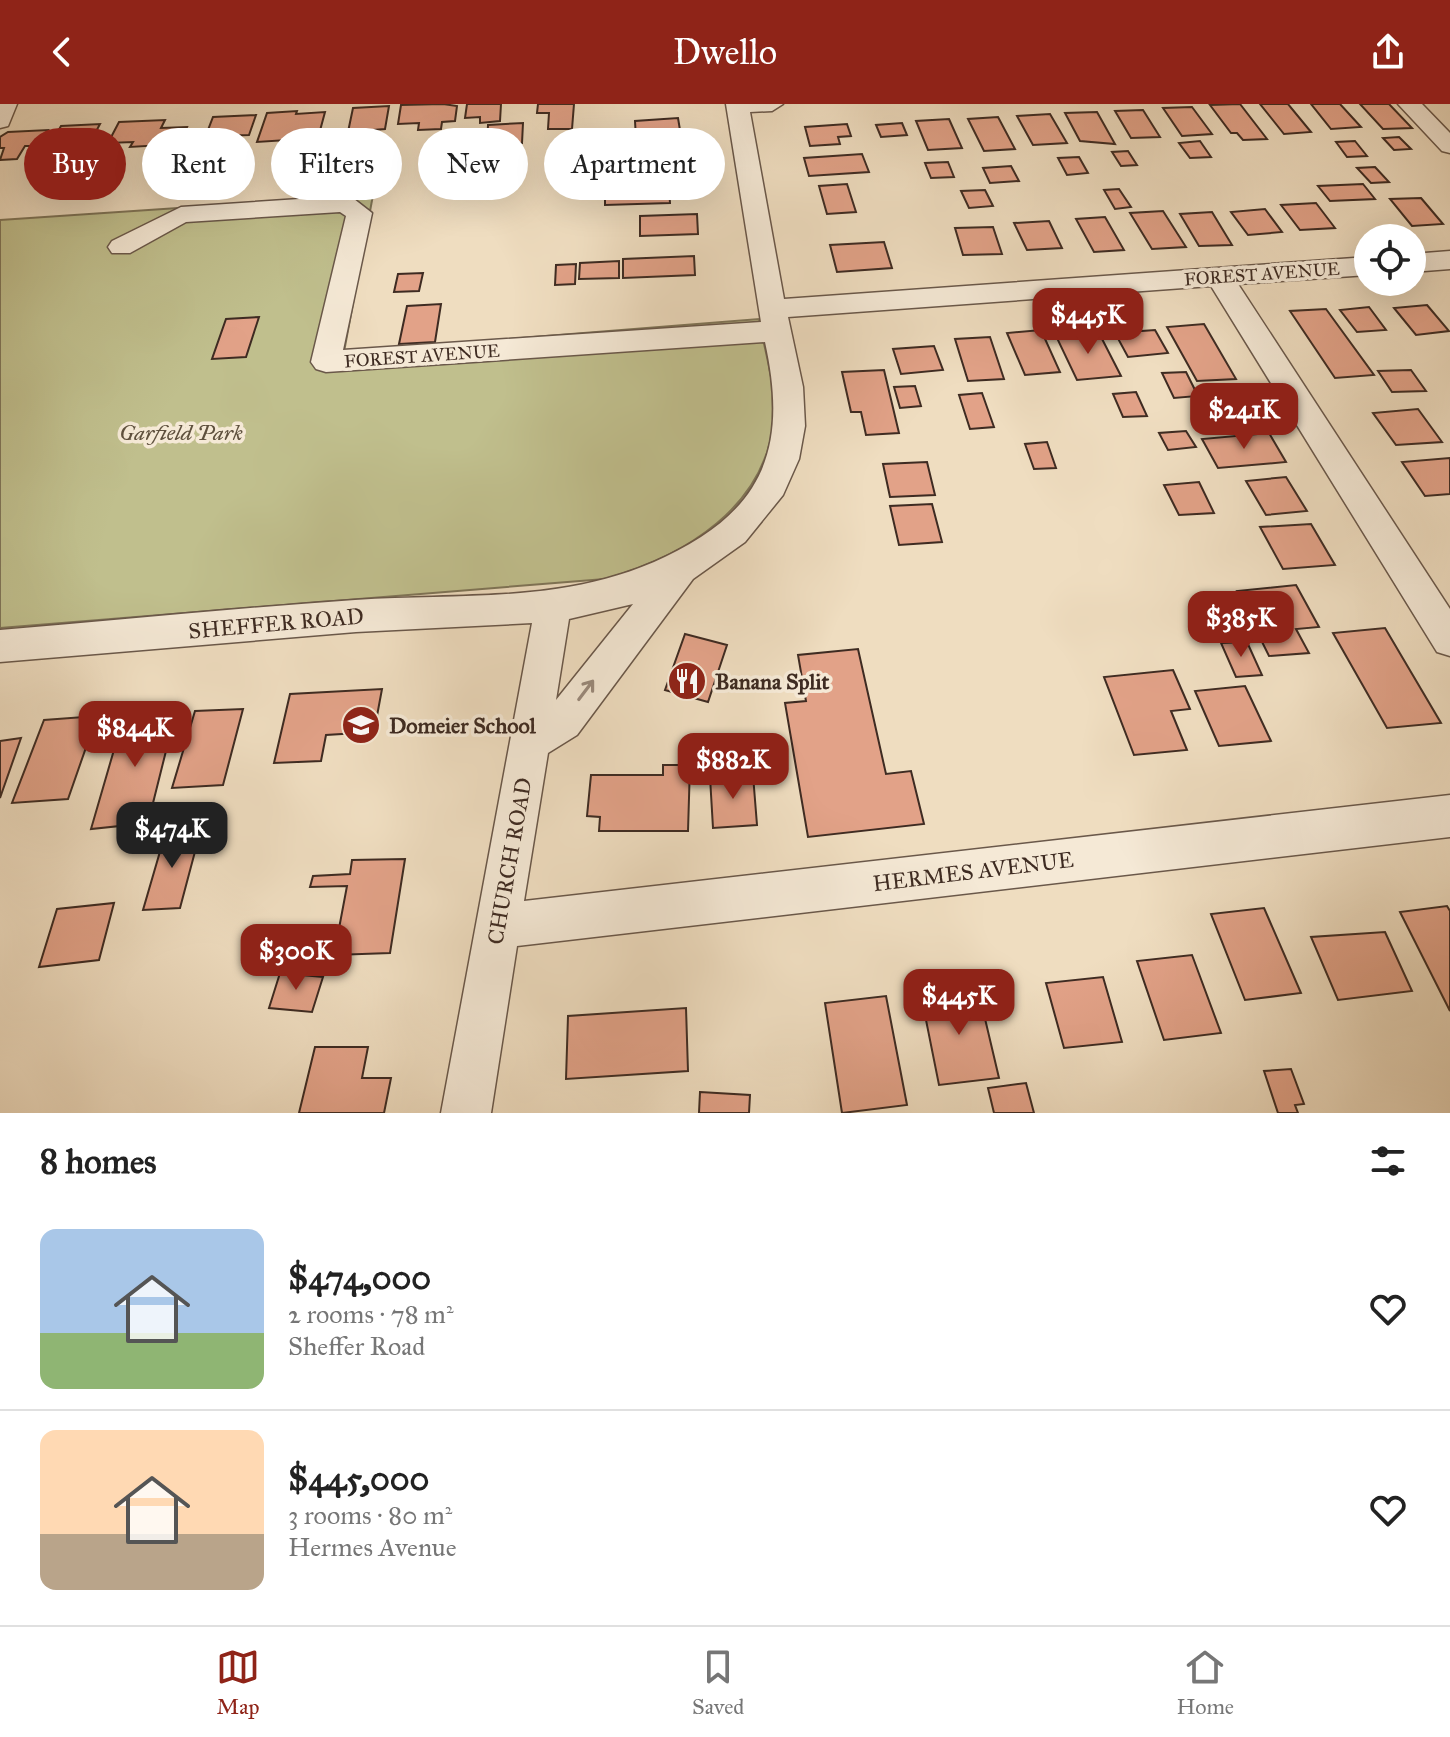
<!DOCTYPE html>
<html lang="en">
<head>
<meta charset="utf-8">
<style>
	body { margin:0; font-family:"IM FELL Great Primer",serif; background:#f2f2f2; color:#222; height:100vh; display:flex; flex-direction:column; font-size:30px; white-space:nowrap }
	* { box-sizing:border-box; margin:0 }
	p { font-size:26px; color:#767676 }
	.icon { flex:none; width:44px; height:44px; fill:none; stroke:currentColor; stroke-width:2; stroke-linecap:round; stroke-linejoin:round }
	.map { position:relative; height:1009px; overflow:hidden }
	.sheet { display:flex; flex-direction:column; background:#fff; flex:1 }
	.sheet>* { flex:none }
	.top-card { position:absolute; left:24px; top:24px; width:800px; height:72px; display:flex; gap:16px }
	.controls { position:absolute; left:1354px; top:120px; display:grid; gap:16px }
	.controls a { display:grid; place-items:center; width:72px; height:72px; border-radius:50%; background:#fff; box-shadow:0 8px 32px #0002; font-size:40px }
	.price { position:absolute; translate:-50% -68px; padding:0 18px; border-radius:16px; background:#8f2418; color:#fff; font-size:26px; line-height:52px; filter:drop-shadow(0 2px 4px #0008) }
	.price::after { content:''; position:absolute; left:50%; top:48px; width:24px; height:18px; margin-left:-12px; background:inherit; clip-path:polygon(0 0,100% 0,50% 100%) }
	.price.active { background:#222; color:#fff }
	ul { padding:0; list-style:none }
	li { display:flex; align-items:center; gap:24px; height:200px; padding:0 40px }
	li+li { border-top:2px solid #e0e0e0 }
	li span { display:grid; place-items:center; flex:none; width:224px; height:160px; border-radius:16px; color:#555 }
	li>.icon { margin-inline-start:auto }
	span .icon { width:96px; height:96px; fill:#fffc; stroke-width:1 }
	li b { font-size:34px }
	h2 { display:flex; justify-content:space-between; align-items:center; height:96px; padding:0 40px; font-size:34px }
	.tag { padding:0 28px; border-radius:36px; background:#fff; box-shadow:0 8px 32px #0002; font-size:28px; line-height:72px }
	.tag.active { background:#8f2418; color:#fff }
	header { display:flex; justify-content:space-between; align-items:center; height:104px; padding:0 40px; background:#8f2418; color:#fff; font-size:36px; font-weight:600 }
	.tabs { display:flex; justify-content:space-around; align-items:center; height:112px; border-top:2px solid #e0e0e0; background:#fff; font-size:22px; color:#767676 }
	.tabs a { display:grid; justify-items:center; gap:4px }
	.tabs .active { color:#8f2418 }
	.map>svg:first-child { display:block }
	.green { fill:#c0bf8d; stroke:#7f7558; stroke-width:2 }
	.building { fill:#e2a288; stroke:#3e2b22; stroke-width:2 }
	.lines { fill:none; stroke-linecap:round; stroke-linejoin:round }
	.minor-casing { stroke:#6a584a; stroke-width:3 }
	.minor { fill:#f5e9d6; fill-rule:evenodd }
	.oneway { stroke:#9a8a7c }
	.labels { text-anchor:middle; stroke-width:7; stroke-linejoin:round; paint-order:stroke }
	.far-street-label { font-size:18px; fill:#3e2b22; stroke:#f5e9d6 }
	.park-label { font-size:22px; font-style:italic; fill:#5e503d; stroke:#f5e9d6 }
	.street-label { font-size:22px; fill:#3e2b22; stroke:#f5e9d6 }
	.poi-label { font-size:22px; font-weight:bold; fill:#3e2b22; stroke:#f5e9d6; text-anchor:start }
</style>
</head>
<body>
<header><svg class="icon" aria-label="back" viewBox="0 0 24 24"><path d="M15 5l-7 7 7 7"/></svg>Dwello<svg class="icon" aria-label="share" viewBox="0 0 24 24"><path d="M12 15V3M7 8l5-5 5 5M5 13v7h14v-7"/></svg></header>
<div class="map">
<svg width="1450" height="1009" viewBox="0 0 1450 1009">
	<rect width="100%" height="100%" fill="#efddc0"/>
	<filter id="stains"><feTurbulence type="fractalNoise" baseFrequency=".0025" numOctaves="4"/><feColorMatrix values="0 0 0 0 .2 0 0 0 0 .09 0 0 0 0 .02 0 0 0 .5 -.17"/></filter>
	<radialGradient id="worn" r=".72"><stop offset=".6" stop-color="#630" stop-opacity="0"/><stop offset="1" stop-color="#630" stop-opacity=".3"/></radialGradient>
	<path class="green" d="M373,91L344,248L759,215C764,245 776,281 774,312C768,403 684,453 605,475L0,524V116Z"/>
	<path class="building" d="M443,0L457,2L455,17L442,18L441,25L418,26L419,19L398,20L401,1Z
		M467,0H501L500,17L480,19V13L465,14Z
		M538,0H574L572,25H548L549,9H537Z
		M1240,0L1267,35L1243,36L1237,29H1231L1210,1Z
		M1260,0H1288L1311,28L1284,30Z
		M1311,0H1340L1361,23L1331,25Z
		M1360,0H1389L1412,24L1383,25Z
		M389,2L385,25L348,28L353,4Z
		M1192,3L1212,30L1182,32L1163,4Z
		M1143,6L1160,33L1131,34L1115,7Z
		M297,7L296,10L325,8L318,34L257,38L267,9Z
		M1097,8L1115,40L1080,37L1065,9Z
		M1050,10L1067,39L1033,41L1017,12Z
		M256,11L249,31L220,32L218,38L203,39L213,13Z
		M998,13L1015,45L984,47L968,15Z
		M678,14L681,32L636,35L635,17Z
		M949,15L962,44L928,46L916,17Z
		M165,16L161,24L187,23L179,40L130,43L133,38L108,39L119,18Z
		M523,19L522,39L487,42L488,21Z
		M902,19L907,31L881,33L876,21Z
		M100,20L85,48L67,49L71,41L49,43L61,22Z
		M847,20L851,32L838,33L840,40L810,42L805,23Z
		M48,26L38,42H25L17,55L0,56L4,44H0V33L8,28Z
		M1399,33L1411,45L1394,46L1383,34Z
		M360,36L357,49L322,52L325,38Z
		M1200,37L1211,53L1190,54L1179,39Z
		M1355,37L1367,52L1347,53L1336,38Z
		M202,41L194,62L177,63L185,42Z
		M675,43L678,61L645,63L644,55L641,56L640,45Z
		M1128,47L1137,61L1121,62L1112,48Z
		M862,50L869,68L809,72L804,54Z
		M93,52L85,67L65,68L73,53Z
		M1079,53L1088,69L1067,71L1058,54Z
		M948,58L954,73L931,74L925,59Z
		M625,59L626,71L604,72L603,60Z
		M1011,62L1019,77L990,79L983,64Z
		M1375,63L1389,78L1371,79L1357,64Z
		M606,74L608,87L578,89L577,76Z
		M847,80L856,108L827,110L819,82Z
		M1363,80L1375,95L1330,97L1318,82Z
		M669,85L670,99L605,101V87Z
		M1119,85L1131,103L1115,105L1104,86Z
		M985,86L993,102L969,104L961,87Z
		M1421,94L1443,120L1412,122L1390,95Z
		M1316,99L1335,124L1300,126L1281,101Z
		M1265,105L1282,128L1248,131L1231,108Z
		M1163,107L1186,143L1152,145L1130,109Z
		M1212,108L1232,141L1199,142L1180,110Z
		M697,110L698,130L640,132V112Z
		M1105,113L1124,146L1094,148L1076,115Z
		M1049,117L1062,144L1027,146L1014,119Z
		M993,123L1002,150L963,151L955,124Z
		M884,138L892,164L837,168L830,141Z
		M694,152L695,171L623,174V155Z
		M619,157V174L579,175L580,159Z
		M576,160L575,180L555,181L556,161Z
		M423,169L419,187L394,188L398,170Z
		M441,200L435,238L399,240L407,202Z
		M1427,201L1449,227L1416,231L1394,204Z
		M1369,203L1386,226L1357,228L1340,206Z
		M1326,205L1374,271L1335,274L1290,207Z
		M259,213L246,253L212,255L226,215Z
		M1204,220L1236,275L1197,277L1167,223Z
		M1041,226L1060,268L1025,271L1007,229Z
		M1155,226L1168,249L1128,253L1115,229Z
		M1099,229L1121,272L1077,276L1056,232Z
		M990,233L1004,275L968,277L955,235Z
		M934,242L943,266L901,270L893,245Z
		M884,266L899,329L866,331L861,308H851L842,268Z
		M1411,266L1426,287L1392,288L1378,267Z
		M1186,268L1198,292L1174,294L1162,269Z
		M915,282L921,302L900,304L894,283Z
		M1136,288L1147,312L1123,313L1113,290Z
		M982,289L994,323L970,325L959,291Z
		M1418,305L1442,338L1396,341L1373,309Z
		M1186,327L1196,343L1168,346L1159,329Z
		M1269,329L1286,358L1218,364L1202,335Z
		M1047,338L1056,364L1034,365L1025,340Z
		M1450,354V390L1425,392L1402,358Z
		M927,358L935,391L890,393L883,360Z
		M1286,373L1307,407L1266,411L1246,377Z
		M1199,378L1214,409L1179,411L1164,381Z
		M932,400L942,438L899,441L890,402Z
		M1311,420L1335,461L1283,465L1260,423Z
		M1296,481L1319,523L1296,525L1309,549L1269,552L1237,487Z
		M1385,524L1441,619L1387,624L1333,529Z
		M685,530L727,541L708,598L665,586Z
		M1247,538L1262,571L1236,573L1221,539Z
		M858,545L886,670L911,667L924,720L808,733L785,599L806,597L798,551Z
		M1173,566L1190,605L1171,607L1187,646L1134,651L1104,573Z
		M1245,582L1271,637L1219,642L1195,587Z
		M382,585L374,628L326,631L321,657L274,659L290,590Z
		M177,603L148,719L91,725L125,608Z
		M243,605L223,681L172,684L195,607Z
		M97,612L68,695L12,699L44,616Z
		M21,634L0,694V637Z
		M663,661H690L688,727H599L600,713L587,712L591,671H663Z
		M753,671L757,721L713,724L710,673Z
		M201,725L180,804L143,806L166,727Z
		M405,755L390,849L334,851L347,782L310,783L313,772L350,770L352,756Z
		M114,799L99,856L39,863L57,805Z
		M1447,802L1450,807V907L1400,808Z
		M1264,804L1301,889L1245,896L1211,810Z
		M1385,828L1412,887L1338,896L1311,833Z
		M1192,851L1221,929L1164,936L1137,857Z
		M280,869L323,873L312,908L269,904Z
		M1103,873L1122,938L1064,944L1046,879Z
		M978,885L999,974L939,981L921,891Z
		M886,892L907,1001L842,1009L825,899Z
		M686,904L688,967L566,975L568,912Z
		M315,943H368L362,974H391L384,1009H299Z
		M1291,965L1304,1000L1295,1001L1298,1009H1278L1264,967Z
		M1026,979L1034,1009H994L988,984Z
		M700,988L750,991L749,1009H699Z"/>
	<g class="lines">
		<defs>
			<path id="minor" d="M0,0H17L8,22L0,24Z
				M726,0H783L772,7L750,8L784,195L1368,153V171L1238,180L1450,505V552L1437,548L1211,182L788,213L803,283L805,322L799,355L783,391L745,438L693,475L577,631L548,649L524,797L1450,691V733L517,842L491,1009H441L532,519L356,528L0,558V526C118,516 237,504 355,496C479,488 591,503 701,433C776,385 783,319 765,238L326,268L316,265L311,258L346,112L340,108L186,118L130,149H112L108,143L112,137L181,103L345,92L354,95L372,109L343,246L761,218ZM633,500L556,596L569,515Z
				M1398,0H1422L1450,29V49L1442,47Z
				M1450,147V165L1412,168V150Z"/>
		</defs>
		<use href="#minor" class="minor-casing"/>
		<use href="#minor" class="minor"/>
	</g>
	<defs><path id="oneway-shaft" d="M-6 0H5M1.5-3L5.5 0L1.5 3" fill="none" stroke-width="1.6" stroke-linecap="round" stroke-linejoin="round" transform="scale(2)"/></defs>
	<use class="oneway" href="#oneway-shaft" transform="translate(586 586) rotate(-53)"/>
	<defs>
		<symbol id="restaurant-disc" viewBox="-11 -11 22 22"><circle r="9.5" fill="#8f2418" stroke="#f5e9d6"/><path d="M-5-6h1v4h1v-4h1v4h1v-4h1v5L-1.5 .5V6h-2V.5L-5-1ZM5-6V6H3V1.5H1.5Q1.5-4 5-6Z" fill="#fff"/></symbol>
		<symbol id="school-disc" viewBox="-11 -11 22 22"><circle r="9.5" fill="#8f2418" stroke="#f5e9d6"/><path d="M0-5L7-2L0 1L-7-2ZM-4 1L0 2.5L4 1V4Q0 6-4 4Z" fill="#fff"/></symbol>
	</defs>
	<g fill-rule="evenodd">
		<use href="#restaurant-disc" x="665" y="555" width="44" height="44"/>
		<use href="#school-disc" x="339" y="599" width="44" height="44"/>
	</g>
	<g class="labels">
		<g class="far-street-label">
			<text transform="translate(1262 170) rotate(-4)" y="6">FOREST AVENUE</text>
			<text transform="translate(422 252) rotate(-4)" y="6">FOREST AVENUE</text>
		</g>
		<g class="park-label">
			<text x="181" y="336">Garfield Park</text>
		</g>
		<g class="street-label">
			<text transform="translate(276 519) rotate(-5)" y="8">SHEFFER ROAD</text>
			<text transform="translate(509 757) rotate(-80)" y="8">CHURCH ROAD</text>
			<text transform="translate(973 767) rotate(-7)" y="8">HERMES AVENUE</text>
		</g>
		<g class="poi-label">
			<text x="715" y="585">Banana Split</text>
			<text x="389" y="629">Domeier School</text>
		</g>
	</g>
	<rect width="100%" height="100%" filter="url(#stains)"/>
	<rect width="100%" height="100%" fill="url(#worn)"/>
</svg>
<div class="controls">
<a><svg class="icon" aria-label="locate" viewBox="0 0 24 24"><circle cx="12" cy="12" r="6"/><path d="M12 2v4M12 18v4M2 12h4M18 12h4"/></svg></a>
</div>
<b class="price" style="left:1088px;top:252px">$445K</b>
<b class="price" style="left:1244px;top:347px">$241K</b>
<b class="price" style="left:1241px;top:555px">$385K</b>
<b class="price" style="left:135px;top:665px">$844K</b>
<b class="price" style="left:733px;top:697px">$882K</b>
<b class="price active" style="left:172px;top:766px">$474K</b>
<b class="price" style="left:296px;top:888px">$300K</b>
<b class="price" style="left:959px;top:933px">$445K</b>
<div class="top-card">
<a class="tag active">Buy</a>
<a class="tag">Rent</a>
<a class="tag">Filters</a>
<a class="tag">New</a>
<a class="tag">Apartment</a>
</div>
</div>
<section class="sheet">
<h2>8 homes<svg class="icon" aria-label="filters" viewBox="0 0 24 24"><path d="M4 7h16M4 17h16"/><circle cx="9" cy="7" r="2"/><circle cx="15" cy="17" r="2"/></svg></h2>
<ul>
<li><span style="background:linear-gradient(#a9c7e8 65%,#8fb573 0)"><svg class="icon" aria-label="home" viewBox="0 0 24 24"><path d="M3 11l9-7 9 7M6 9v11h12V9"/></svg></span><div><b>$474,000</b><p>2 rooms · 78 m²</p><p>Sheffer Road</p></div><svg class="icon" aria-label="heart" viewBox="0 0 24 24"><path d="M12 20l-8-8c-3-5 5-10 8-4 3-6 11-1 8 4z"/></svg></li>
<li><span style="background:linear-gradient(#ffd9b3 65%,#b9a48a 0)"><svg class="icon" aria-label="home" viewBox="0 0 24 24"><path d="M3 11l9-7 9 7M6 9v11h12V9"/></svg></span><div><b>$445,000</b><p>3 rooms · 80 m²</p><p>Hermes Avenue</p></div><svg class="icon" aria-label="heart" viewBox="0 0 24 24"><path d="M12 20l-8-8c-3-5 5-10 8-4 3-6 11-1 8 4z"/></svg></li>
</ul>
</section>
<nav class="tabs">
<a class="active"><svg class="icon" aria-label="map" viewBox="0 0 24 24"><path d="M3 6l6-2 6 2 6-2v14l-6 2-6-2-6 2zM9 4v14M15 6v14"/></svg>Map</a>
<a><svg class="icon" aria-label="saved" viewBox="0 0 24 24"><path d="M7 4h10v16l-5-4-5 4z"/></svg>Saved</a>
<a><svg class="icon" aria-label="home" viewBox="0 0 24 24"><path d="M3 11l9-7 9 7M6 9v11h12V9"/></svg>Home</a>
</nav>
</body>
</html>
